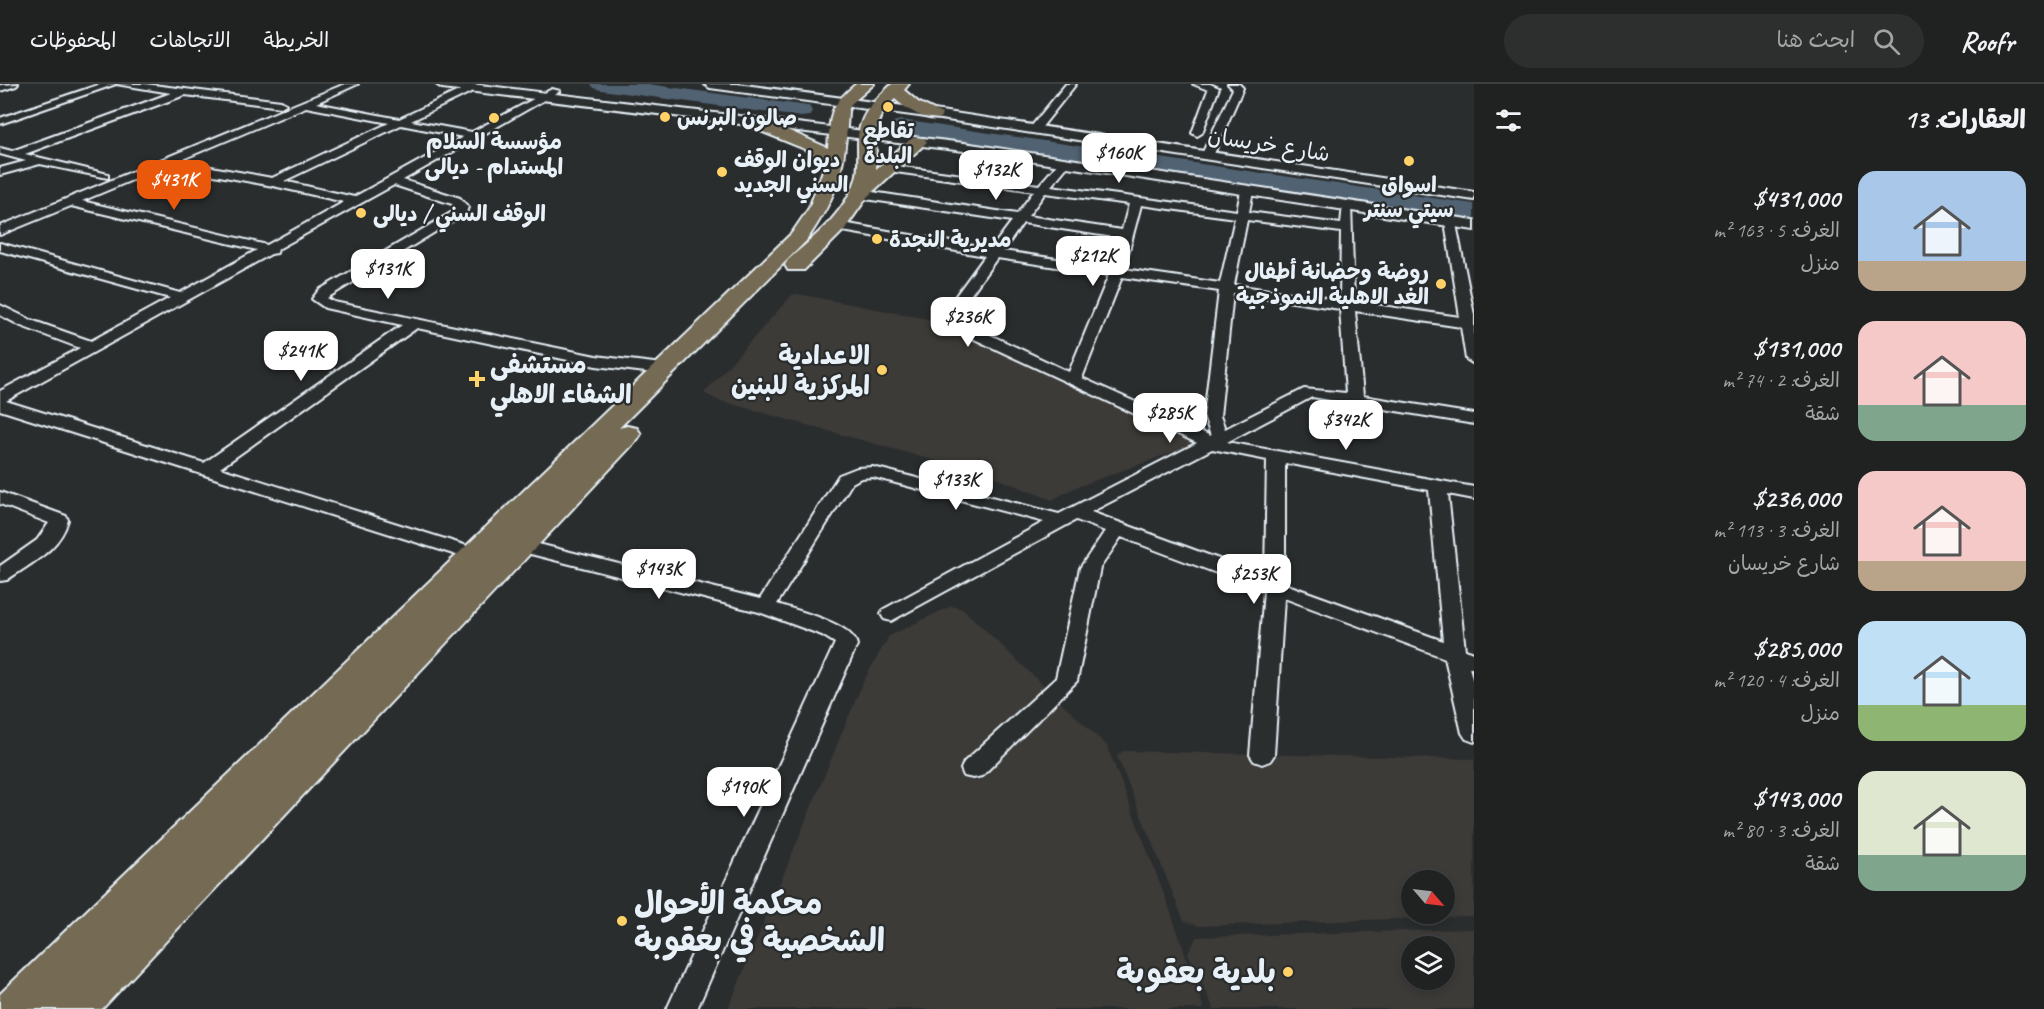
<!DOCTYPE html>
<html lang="ar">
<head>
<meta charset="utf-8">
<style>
	body { margin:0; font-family:Caveat,"Playpen Sans Arabic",sans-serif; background:#2d2f2f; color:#f1f3f6; direction:rtl; height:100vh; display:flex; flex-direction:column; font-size:22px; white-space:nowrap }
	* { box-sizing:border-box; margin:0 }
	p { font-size:20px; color:#a2a4a5 }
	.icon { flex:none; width:33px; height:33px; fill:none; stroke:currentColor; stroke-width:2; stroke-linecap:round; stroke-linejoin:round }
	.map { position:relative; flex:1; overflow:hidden; direction:ltr }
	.side { display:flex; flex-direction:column; background:#202222; width:570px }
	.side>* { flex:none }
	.needle { width:39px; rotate:118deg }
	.tools { position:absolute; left:1401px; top:786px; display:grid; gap:12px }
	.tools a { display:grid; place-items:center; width:54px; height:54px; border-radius:50%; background:#202222; box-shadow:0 3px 9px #0003,0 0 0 2px #3d3f40; font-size:30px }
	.price { position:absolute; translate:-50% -51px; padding:0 14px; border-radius:12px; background:#fff; color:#222; font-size:20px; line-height:39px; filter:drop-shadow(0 2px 3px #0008) }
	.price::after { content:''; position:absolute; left:50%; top:36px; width:18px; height:14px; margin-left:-9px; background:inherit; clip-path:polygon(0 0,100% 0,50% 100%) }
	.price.selected { background:#ea580c; color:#fff }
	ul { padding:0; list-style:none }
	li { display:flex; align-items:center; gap:18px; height:150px; padding:0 18px }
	li span { display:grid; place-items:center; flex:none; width:168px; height:120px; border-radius:18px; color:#555 }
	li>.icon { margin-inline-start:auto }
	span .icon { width:72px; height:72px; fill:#fffc; stroke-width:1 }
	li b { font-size:26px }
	h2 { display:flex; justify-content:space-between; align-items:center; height:72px; padding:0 18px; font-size:26px }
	header { display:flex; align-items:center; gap:36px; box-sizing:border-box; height:84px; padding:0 30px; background:#202222; border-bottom:2px solid #3d3f40 }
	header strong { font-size:28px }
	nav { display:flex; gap:33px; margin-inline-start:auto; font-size:21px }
	.search { width:420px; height:54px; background:#2d2f2f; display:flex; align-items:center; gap:15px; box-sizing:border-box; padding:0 21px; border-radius:33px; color:#a2a4a5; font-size:22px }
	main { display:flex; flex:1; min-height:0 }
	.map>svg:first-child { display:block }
	.built { fill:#3d3a39; fill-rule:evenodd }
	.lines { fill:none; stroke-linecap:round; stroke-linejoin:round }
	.river { fill:#516373; fill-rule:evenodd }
	.minor-casing { stroke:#e8f1f8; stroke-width:4 }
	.tertiary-casing { stroke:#e8f1f8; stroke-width:4 }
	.primary-casing { stroke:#e8f1f8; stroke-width:4 }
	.minor { fill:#2a2d2e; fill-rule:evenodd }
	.tertiary { fill:#2a2d2e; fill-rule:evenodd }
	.primary { fill:#746b52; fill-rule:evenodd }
	.poi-dot { fill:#ffd166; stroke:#2a2d2e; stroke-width:2 }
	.labels { text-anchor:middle; stroke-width:4.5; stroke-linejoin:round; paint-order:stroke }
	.far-poi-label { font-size:22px; font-weight:bold; fill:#e8f1f8; stroke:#2a2d2e; text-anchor:start }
	.far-street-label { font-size:22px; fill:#e8f1f8; stroke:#2a2d2e }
	.poi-label { font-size:26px; font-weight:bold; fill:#e8f1f8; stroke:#2a2d2e; text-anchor:end }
	.near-poi-label { font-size:32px; font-weight:bold; fill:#e8f1f8; stroke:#2a2d2e; text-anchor:start }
</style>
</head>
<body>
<header>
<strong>Roofr</strong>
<div class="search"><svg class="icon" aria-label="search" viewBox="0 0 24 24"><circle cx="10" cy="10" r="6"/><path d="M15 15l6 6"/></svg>ابحث هنا</div>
<nav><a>الخريطة</a><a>الاتجاهات</a><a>المحفوظات</a></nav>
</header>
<main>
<section class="side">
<h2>العقارات: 13<svg class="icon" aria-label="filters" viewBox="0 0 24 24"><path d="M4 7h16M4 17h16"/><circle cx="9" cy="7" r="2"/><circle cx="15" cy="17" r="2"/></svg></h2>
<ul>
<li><span style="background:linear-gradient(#a9c7e8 75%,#b9a48a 0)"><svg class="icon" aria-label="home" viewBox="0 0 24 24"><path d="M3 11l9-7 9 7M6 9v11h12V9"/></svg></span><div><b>$431,000</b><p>الغرف: 5 · 163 m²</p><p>منزل</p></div></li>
<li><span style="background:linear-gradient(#f6c9c9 70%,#7fa58c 0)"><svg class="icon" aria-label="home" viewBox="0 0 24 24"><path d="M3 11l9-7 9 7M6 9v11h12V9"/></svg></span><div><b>$131,000</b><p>الغرف: 2 · 74 m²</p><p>شقة</p></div></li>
<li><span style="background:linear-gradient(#f6c9c9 75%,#b9a48a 0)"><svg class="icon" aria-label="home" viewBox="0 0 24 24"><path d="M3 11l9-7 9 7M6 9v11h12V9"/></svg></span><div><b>$236,000</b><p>الغرف: 3 · 113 m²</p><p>شارع خريسان</p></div></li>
<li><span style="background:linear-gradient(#bfe0f5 70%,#8fb573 0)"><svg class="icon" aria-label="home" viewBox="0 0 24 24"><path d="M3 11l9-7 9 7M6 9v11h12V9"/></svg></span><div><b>$285,000</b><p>الغرف: 4 · 120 m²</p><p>منزل</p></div></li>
<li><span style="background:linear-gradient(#dfe7d0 70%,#7fa58c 0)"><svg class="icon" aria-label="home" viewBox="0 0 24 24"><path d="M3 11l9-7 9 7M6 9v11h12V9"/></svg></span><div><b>$143,000</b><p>الغرف: 3 · 80 m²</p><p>شقة</p></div></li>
</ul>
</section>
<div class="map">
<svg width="1474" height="925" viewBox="0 0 1474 925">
	<rect width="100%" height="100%" fill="#2a2d2e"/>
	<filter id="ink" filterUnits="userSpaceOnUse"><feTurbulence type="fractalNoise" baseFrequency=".0167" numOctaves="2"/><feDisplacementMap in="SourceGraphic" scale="12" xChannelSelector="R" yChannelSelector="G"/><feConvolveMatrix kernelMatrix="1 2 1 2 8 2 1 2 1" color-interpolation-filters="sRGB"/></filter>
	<g filter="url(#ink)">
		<path class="built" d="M798,210L938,237L1198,359L1074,404L1052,416L994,393L717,316L704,309L792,211Z
			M951,522L963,525L1107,662L1169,823L1204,925H728L863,598L889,552Z
			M1123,667L1474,675V832L1199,842L1184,837L1117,672ZM1412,796H1444V830H1412Z
			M1474,845V925H1214L1188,869L1197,853ZM1444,862V896H1412V862Z"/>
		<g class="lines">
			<path class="river" d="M591,0H647L801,21L809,22L812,27L809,32L801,33L601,6L594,4Z
				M901,36L1474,120V136L893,48L890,43L893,38Z"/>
			<defs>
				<path id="minor" d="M18,0L16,2L0,7V1Z
					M101,0H116L0,40V34Z
					M116,0H145L281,17L286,20L281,23L185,11L25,70L108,90V94L40,80L0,91V84L26,77L0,70V64L12,67L171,9Z
					M345,0H358L316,19L399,35L469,2H475V6L411,37L472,48L552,5L560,7L403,96L460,114L468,123L466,129L327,214L334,218L596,272L662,280L670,285L662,290L596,282L417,244L220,384L483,467L486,471L483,475H469L0,326V307L80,264L21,242L0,231V221L31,236L91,257L170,214L0,167V159L180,209L257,166L71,122L0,151V142ZM306,23L389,39L272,94L178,77ZM401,41L463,53L354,113L284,97ZM166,82L273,102L344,118L267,161L82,117ZM394,101L452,120L456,124L454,127L319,206L312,215L325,224L402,241L204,379L6,317L271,170L277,169L278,165Z
					M1066,0H1076L1038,48H1030V44Z
					M1193,0H1210L1219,4L1202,49L1197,52L1192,49L1208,6Z
					M1228,0H1239L1243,4L1213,72L1203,74L1201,72L1233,5Z
					M1065,75L1071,78L1051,102L1237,127L1241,107L1247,103L1253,107L1249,128L1341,140L1343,120H1351L1354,218L1460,233L1445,138L1451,134L1455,135L1474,231V280L1466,275L1461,243L1355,227L1363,312L1474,330V340L1312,313L1227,358L1474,403V415L1448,410L1465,566L1474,569V585L1469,583L1474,602V658L1466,655L1462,649L1445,574L1284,514L1274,671L1270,677L1262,680L1254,677L1250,671L1264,507L1121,453L1100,484L1077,597L982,692L973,694L964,692L961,685L964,678L1056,594L1080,484L1105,447L1076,436L891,537L884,535L881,530L884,525L1044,438L873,393L861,394L852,399L777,520C797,527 853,539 857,561L697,925H667L835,559L822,551L759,528L503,463L500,459L503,455L510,453L760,515L839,391L857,384L873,383L1059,430L1197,359L940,239L938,236L985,172L837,146L831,142L837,138L991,165L1012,137L859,114L853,110L859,106L1017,130L1034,107L888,87L882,84L888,81L1039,101L1061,76ZM1045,109L1129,120L1122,146L1028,132ZM1141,121L1235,134L1220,199L1124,185ZM1247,136L1341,148L1340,216L1234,201ZM1023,139L1120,154L1111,183L1003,167ZM997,174L1109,191L1069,288L954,234ZM1122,193L1219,207L1204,332L1211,352L1082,294ZM1233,209L1340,225L1346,309L1304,305L1225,345L1220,332ZM1212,365L1267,376L1265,492L1091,428ZM1285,379L1429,406L1443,557L1285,500Z
					M0,408L66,432L68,436C60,466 31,479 7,496L0,497V482L37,456L49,439L0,420Z"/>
				<path id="tertiary" d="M436,0H472L964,59L1474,136V146L964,67L442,4Z
					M704,0H737L934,26L1474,108V116L934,34L710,4Z"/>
				<path id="primary" d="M856,0H874L851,20L848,27C845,84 839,110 806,157L619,344L627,342L637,344L641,350L637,356L102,925H0V910L792,149L809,124L825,81L812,68L753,44L750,40L753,36H765L828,64C831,29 828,23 856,0Z
					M892,0H909L904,6L918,18L942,30L940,34C924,37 906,25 895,15C869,39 877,54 876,85L912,54H924L927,58L867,113L844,146L804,186H788L785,181L788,176C814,153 845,129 856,95C859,84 858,73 858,62C857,32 872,19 892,0Z"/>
			</defs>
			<use href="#minor" class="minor-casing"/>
			<use href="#tertiary" class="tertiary-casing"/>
			<use href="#primary" class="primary-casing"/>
			<use href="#minor" class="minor"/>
			<use href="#tertiary" class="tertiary"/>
			<use href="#primary" class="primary"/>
		</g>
	</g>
	<g class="poi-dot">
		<circle cx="888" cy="23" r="6"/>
		<circle cx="665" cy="33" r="6"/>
		<circle cx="494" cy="34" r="6"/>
		<circle cx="1409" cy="77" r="6"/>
		<circle cx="722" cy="88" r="6"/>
		<circle cx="361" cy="129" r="6"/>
		<circle cx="877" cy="155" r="6"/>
		<circle cx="1441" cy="200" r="6"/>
		<circle cx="882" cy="286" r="6"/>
		<path d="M474 286h6v6h6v6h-6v6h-6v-6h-6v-6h6z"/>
		<circle cx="622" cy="837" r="6"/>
		<circle cx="1288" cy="888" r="6"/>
	</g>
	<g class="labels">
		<g class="far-poi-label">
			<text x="677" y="41">صالون البرنس</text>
			<text x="888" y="54" text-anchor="middle">تقاطع<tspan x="888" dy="25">البلدة</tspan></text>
			<text x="494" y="65" text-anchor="middle">مؤسسة السلام<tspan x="494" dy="25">المستدام - ديالى</tspan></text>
			<text x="734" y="83">ديوان الوقف<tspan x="734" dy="25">السني الجديد</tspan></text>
			<text x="1409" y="108" text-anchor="middle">اسواق<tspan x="1409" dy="25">سيتي سنتر</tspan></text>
			<text x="373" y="137">الوقف السني / ديالى</text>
			<text x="889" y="163">مديرية النجدة</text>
			<text x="1429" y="195" text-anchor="end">روضة وحضانة أطفال<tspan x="1429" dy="25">الغد الاهلية النموذجية</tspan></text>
		</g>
		<g class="far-street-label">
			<text transform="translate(1269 60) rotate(9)" y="8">شارع خريسان</text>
		</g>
		<g class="poi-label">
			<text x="870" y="280">الاعدادية<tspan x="870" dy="30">المركزية للبنين</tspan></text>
			<text x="490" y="289" text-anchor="start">مستشفى<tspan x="490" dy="30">الشفاء الاهلي</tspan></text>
		</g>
		<g class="near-poi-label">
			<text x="634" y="830">محكمة الأحوال<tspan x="634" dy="37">الشخصية في بعقوبة</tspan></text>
			<text x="1276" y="899" text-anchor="end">بلدية بعقوبة</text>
		</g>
	</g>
</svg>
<div class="tools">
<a><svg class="needle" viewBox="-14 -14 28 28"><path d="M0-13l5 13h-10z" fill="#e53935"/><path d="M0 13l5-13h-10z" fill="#a2a4a5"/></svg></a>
<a><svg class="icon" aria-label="layers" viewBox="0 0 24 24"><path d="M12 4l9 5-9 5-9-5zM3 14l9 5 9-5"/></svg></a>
</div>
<b class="price" style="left:1119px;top:100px">$160K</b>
<b class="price" style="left:996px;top:117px">$132K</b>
<b class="price selected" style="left:174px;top:127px">$431K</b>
<b class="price" style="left:1093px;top:203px">$212K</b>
<b class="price" style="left:388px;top:216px">$131K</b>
<b class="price" style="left:968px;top:264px">$236K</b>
<b class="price" style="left:301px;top:298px">$241K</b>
<b class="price" style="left:1170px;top:360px">$285K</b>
<b class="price" style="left:1346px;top:367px">$342K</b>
<b class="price" style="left:956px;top:427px">$133K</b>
<b class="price" style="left:659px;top:516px">$143K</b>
<b class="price" style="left:1254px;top:521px">$253K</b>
<b class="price" style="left:744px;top:734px">$190K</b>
</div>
</main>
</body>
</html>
